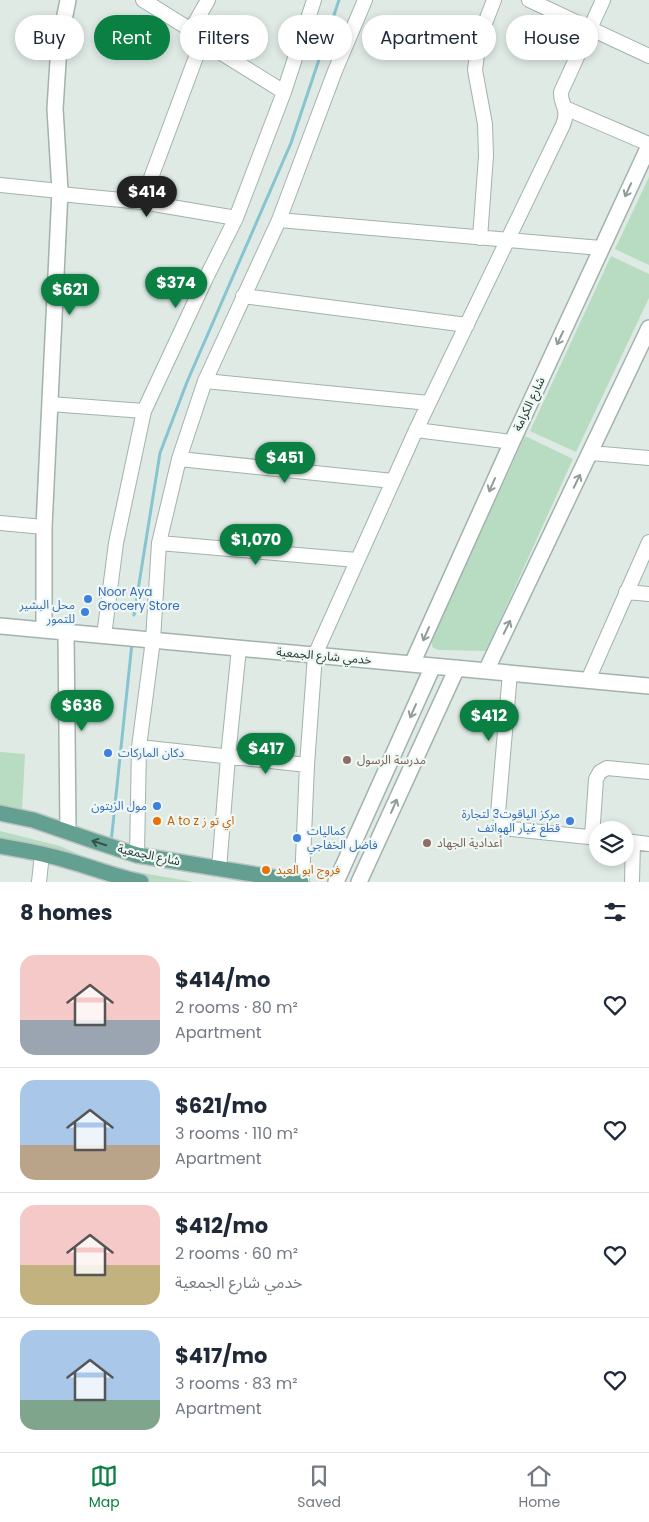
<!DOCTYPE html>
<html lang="en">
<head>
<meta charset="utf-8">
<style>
	body { margin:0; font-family:Poppins,"Noto Sans Arabic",sans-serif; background:#f6f6f7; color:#1f2937; height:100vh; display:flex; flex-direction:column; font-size:19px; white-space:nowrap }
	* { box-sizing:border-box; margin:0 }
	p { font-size:16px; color:#747a83 }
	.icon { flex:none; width:28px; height:28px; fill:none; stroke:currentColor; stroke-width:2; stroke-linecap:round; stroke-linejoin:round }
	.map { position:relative; height:882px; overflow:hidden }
	.sheet { display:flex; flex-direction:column; background:#fff; flex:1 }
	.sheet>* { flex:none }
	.banner { position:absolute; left:15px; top:15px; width:620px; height:45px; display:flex; gap:10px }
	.fabs { position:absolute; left:589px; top:821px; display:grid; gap:10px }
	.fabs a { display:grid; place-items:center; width:45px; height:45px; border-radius:50%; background:#fff; box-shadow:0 2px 8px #0003; font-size:25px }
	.price { position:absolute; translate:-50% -42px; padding:0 11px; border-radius:18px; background:#0b8043; color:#fff; font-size:16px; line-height:32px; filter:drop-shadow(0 1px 2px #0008) }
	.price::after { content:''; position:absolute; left:50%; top:30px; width:15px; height:11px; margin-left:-8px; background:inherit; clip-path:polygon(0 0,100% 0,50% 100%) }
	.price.active { background:#222; color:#fff }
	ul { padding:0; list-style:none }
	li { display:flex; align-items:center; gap:15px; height:125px; padding:0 20px }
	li+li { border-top:1px solid #e0e1e3 }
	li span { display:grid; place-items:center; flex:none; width:140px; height:100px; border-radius:15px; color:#555 }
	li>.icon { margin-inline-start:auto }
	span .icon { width:60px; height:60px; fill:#fffc; stroke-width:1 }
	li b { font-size:21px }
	h2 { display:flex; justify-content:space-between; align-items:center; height:60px; padding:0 20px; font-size:21px }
	.pill { padding:0 18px; border-radius:22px; background:#fff; box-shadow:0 2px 8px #0003; font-size:18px; line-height:45px }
	.pill.active { background:#0b8043; color:#fff }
	.menu { display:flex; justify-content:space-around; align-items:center; height:70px; border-top:1px solid #e0e1e3; background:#fff; font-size:14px; color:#747a83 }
	.menu a { display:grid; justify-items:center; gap:2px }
	.menu .active { color:#0b8043 }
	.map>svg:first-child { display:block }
	.green { fill:#b7dcc2 }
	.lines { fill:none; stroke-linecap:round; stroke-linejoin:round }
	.stream { stroke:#86c4d0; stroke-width:3 }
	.minor-casing { stroke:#a2b2ac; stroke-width:16 }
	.tertiary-casing { stroke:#a2b2ac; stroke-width:18 }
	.primary-casing { stroke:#bcc4c2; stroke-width:18 }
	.minor { stroke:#fff; stroke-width:14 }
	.tertiary { stroke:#fff; stroke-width:15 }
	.primary { stroke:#63a091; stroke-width:15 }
	.oneway { stroke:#909c99 }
	.oneway2 { stroke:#31544a }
	.shop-dot { fill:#3f7fe0; stroke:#eff7f3; stroke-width:2 }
	.education-dot { fill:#8d6e63; stroke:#eff7f3; stroke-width:2 }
	.food-dot { fill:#e8710a; stroke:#eff7f3; stroke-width:2 }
	.labels { text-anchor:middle; stroke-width:4.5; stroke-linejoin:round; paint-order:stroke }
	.street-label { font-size:12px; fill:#203a33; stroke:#eff7f3 }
	.shop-label { font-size:12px; fill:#366cbe; stroke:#eff7f3; text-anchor:start }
	.education-label { font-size:12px; fill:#785e54; stroke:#eff7f3; text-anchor:start }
	.food-label { font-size:12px; fill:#c56008; stroke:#eff7f3; text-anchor:start }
</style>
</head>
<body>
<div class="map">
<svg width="649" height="882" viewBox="0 0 649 882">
	<rect width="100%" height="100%" fill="#dfeae5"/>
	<path class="green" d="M649,177V265L615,249Z
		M611,256L649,274V298L576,452L530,431Z
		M525,436L573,459L486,651L439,650L433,648L431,641Z
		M0,752L25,754L22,811L0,808Z
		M0,831L60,846L96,862L114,868L194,882H151L136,879L0,841Z"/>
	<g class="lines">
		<path class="stream" d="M134,615L160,453L187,382L291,143L339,0
			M111,843L132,643"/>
		<defs>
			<path id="minor" d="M143,0L191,30L202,41L284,92
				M529,0L649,56
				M191,30L208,0
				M565,108L649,144
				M0,185L60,191
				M60,194L142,202L236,218
				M142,202L202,41
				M279,220L601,248
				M480,238L486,156L485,124L475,70L479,39L494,0
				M243,296L467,325
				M205,381L429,403
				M50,404L144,411
				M416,430L512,442
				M591,453L649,458
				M179,459L393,481
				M0,523L44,527
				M159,543L357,560
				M626,592L649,594
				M104,636L116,543L144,411L206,278L236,218L284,92L314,0
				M510,673L498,813L503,823L512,829L598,838
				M588,680L649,542
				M139,747L307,765
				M592,837L596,779L600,772L607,768L649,772
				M626,841L649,844
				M137,855L139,747L153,640L159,543L179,459L205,381L279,220L335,71L365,0
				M219,869L228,757L239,648
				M39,882L42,854
				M302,882L307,765L315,655L416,430L563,125C570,107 560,106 561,92L603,0
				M632,882L633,842"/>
			<path id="tertiary" d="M0,626L649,686
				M44,630V527L60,191L55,109L59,45L68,0
				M66,632L68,831
				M412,664L512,442L649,146
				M486,671L649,328
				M336,882L433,666
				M359,882L457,668"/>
			<path id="primary" d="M0,813L33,820L94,841L137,855L301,882
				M0,846C23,850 47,854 69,861C94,868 116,877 141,882"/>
		</defs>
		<use href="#minor" class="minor-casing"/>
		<use href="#tertiary" class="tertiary-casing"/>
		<use href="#primary" class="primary-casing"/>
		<use href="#minor" class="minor"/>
		<use href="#tertiary" class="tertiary"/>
		<use href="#primary" class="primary"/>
	</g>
	<defs><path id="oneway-shaft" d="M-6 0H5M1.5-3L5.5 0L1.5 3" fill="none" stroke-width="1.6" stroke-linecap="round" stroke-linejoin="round" transform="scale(1.25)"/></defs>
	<g class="oneway">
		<use href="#oneway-shaft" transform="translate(628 190) rotate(115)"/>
		<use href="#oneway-shaft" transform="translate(560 338) rotate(115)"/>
		<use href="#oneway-shaft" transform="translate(577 481) rotate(-64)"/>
		<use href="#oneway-shaft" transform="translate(492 485) rotate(114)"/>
		<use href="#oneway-shaft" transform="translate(507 627) rotate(-64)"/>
		<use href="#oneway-shaft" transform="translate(426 634) rotate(114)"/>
		<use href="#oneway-shaft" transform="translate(413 711) rotate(114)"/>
		<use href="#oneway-shaft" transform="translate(394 806) rotate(-66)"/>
	</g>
	<use class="oneway2" href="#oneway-shaft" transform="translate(99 843) rotate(-162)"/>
	<g class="shop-dot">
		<circle cx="88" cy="599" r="5"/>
		<circle cx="85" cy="612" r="5"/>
		<circle cx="108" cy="753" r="5"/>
		<circle cx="157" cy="806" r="5"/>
		<circle cx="570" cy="821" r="5"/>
		<circle cx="297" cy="838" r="5"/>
	</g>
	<g class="education-dot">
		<circle cx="347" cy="760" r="5"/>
		<circle cx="427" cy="843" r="5"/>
	</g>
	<g class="food-dot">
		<circle cx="157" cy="821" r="5"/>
		<circle cx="266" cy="870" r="5"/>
	</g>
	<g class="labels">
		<g class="street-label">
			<text transform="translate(529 404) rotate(-65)" y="4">شارع الكرامة</text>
			<text transform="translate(324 656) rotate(5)" y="4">خدمي شارع الجمعية</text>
			<text transform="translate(149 855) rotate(12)" y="4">شارع الجمعية</text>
		</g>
		<g class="shop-label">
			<text x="98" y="596">Noor Aya<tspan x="98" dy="14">Grocery Store</tspan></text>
			<text x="75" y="609" text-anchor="end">محل البشير<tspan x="75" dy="14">للتمور</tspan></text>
			<text x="118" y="757">دكان الماركات</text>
			<text x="147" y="810" text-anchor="end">مول الزيتون</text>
			<text x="560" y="818" text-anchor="end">مركز الياقوت3 لتجارة<tspan x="560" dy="14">قطع غيار الهواتف</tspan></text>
			<text x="307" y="835">كماليات<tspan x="307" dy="14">فاضل الخفاجي</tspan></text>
		</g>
		<g class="education-label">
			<text x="357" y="764">مدرسة الرسول</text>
			<text x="437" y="847">أعدادية الجهاد</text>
		</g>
		<g class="food-label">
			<text x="167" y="825">A to z اي تو ز</text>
			<text x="276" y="874">فروج ابو العبد</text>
		</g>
	</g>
</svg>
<div class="fabs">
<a><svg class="icon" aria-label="layers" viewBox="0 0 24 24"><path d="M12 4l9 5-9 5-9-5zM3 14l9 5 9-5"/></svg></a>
</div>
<b class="price active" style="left:147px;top:218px">$414</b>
<b class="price" style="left:176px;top:309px">$374</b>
<b class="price" style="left:70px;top:316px">$621</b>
<b class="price" style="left:285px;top:484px">$451</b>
<b class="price" style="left:256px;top:566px">$1,070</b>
<b class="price" style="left:82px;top:732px">$636</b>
<b class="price" style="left:489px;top:742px">$412</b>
<b class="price" style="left:266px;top:775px">$417</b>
<div class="banner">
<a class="pill">Buy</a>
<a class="pill active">Rent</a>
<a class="pill">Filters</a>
<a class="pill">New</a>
<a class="pill">Apartment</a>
<a class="pill">House</a>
</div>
</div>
<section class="sheet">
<h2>8 homes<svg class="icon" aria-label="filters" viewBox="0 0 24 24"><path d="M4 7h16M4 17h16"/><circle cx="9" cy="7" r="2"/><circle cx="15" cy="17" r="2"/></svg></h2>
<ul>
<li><span style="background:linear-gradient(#f6c9c9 65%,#9aa5b1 0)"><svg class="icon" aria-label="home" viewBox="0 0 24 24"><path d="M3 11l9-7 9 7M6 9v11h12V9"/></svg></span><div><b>$414/mo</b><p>2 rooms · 80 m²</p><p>Apartment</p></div><svg class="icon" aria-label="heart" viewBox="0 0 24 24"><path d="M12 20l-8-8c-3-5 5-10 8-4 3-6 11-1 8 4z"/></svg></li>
<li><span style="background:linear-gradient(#a9c7e8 65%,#b9a48a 0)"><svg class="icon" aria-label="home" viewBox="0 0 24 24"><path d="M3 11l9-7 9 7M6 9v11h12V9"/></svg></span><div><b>$621/mo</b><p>3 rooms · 110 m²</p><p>Apartment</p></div><svg class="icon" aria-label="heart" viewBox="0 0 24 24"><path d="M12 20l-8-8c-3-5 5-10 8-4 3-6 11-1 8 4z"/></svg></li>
<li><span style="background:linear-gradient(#f6c9c9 60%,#c2b280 0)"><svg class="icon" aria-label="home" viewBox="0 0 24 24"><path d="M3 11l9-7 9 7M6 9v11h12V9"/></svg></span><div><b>$412/mo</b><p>2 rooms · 60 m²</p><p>خدمي شارع الجمعية</p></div><svg class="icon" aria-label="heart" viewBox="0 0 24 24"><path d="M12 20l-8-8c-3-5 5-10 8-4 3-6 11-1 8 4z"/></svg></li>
<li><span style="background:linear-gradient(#a9c7e8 70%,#7fa58c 0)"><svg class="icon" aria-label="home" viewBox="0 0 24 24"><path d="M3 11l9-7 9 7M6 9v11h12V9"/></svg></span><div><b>$417/mo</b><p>3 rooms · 83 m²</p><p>Apartment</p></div><svg class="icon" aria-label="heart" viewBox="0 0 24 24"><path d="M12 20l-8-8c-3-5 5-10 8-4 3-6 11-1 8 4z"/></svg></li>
</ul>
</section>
<nav class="menu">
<a class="active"><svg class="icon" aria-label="map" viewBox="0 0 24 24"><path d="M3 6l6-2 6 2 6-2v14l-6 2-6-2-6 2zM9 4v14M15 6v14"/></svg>Map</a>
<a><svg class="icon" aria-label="saved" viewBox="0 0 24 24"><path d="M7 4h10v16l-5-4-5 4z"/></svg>Saved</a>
<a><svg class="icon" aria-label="home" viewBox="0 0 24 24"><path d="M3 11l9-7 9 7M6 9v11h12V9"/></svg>Home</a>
</nav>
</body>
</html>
